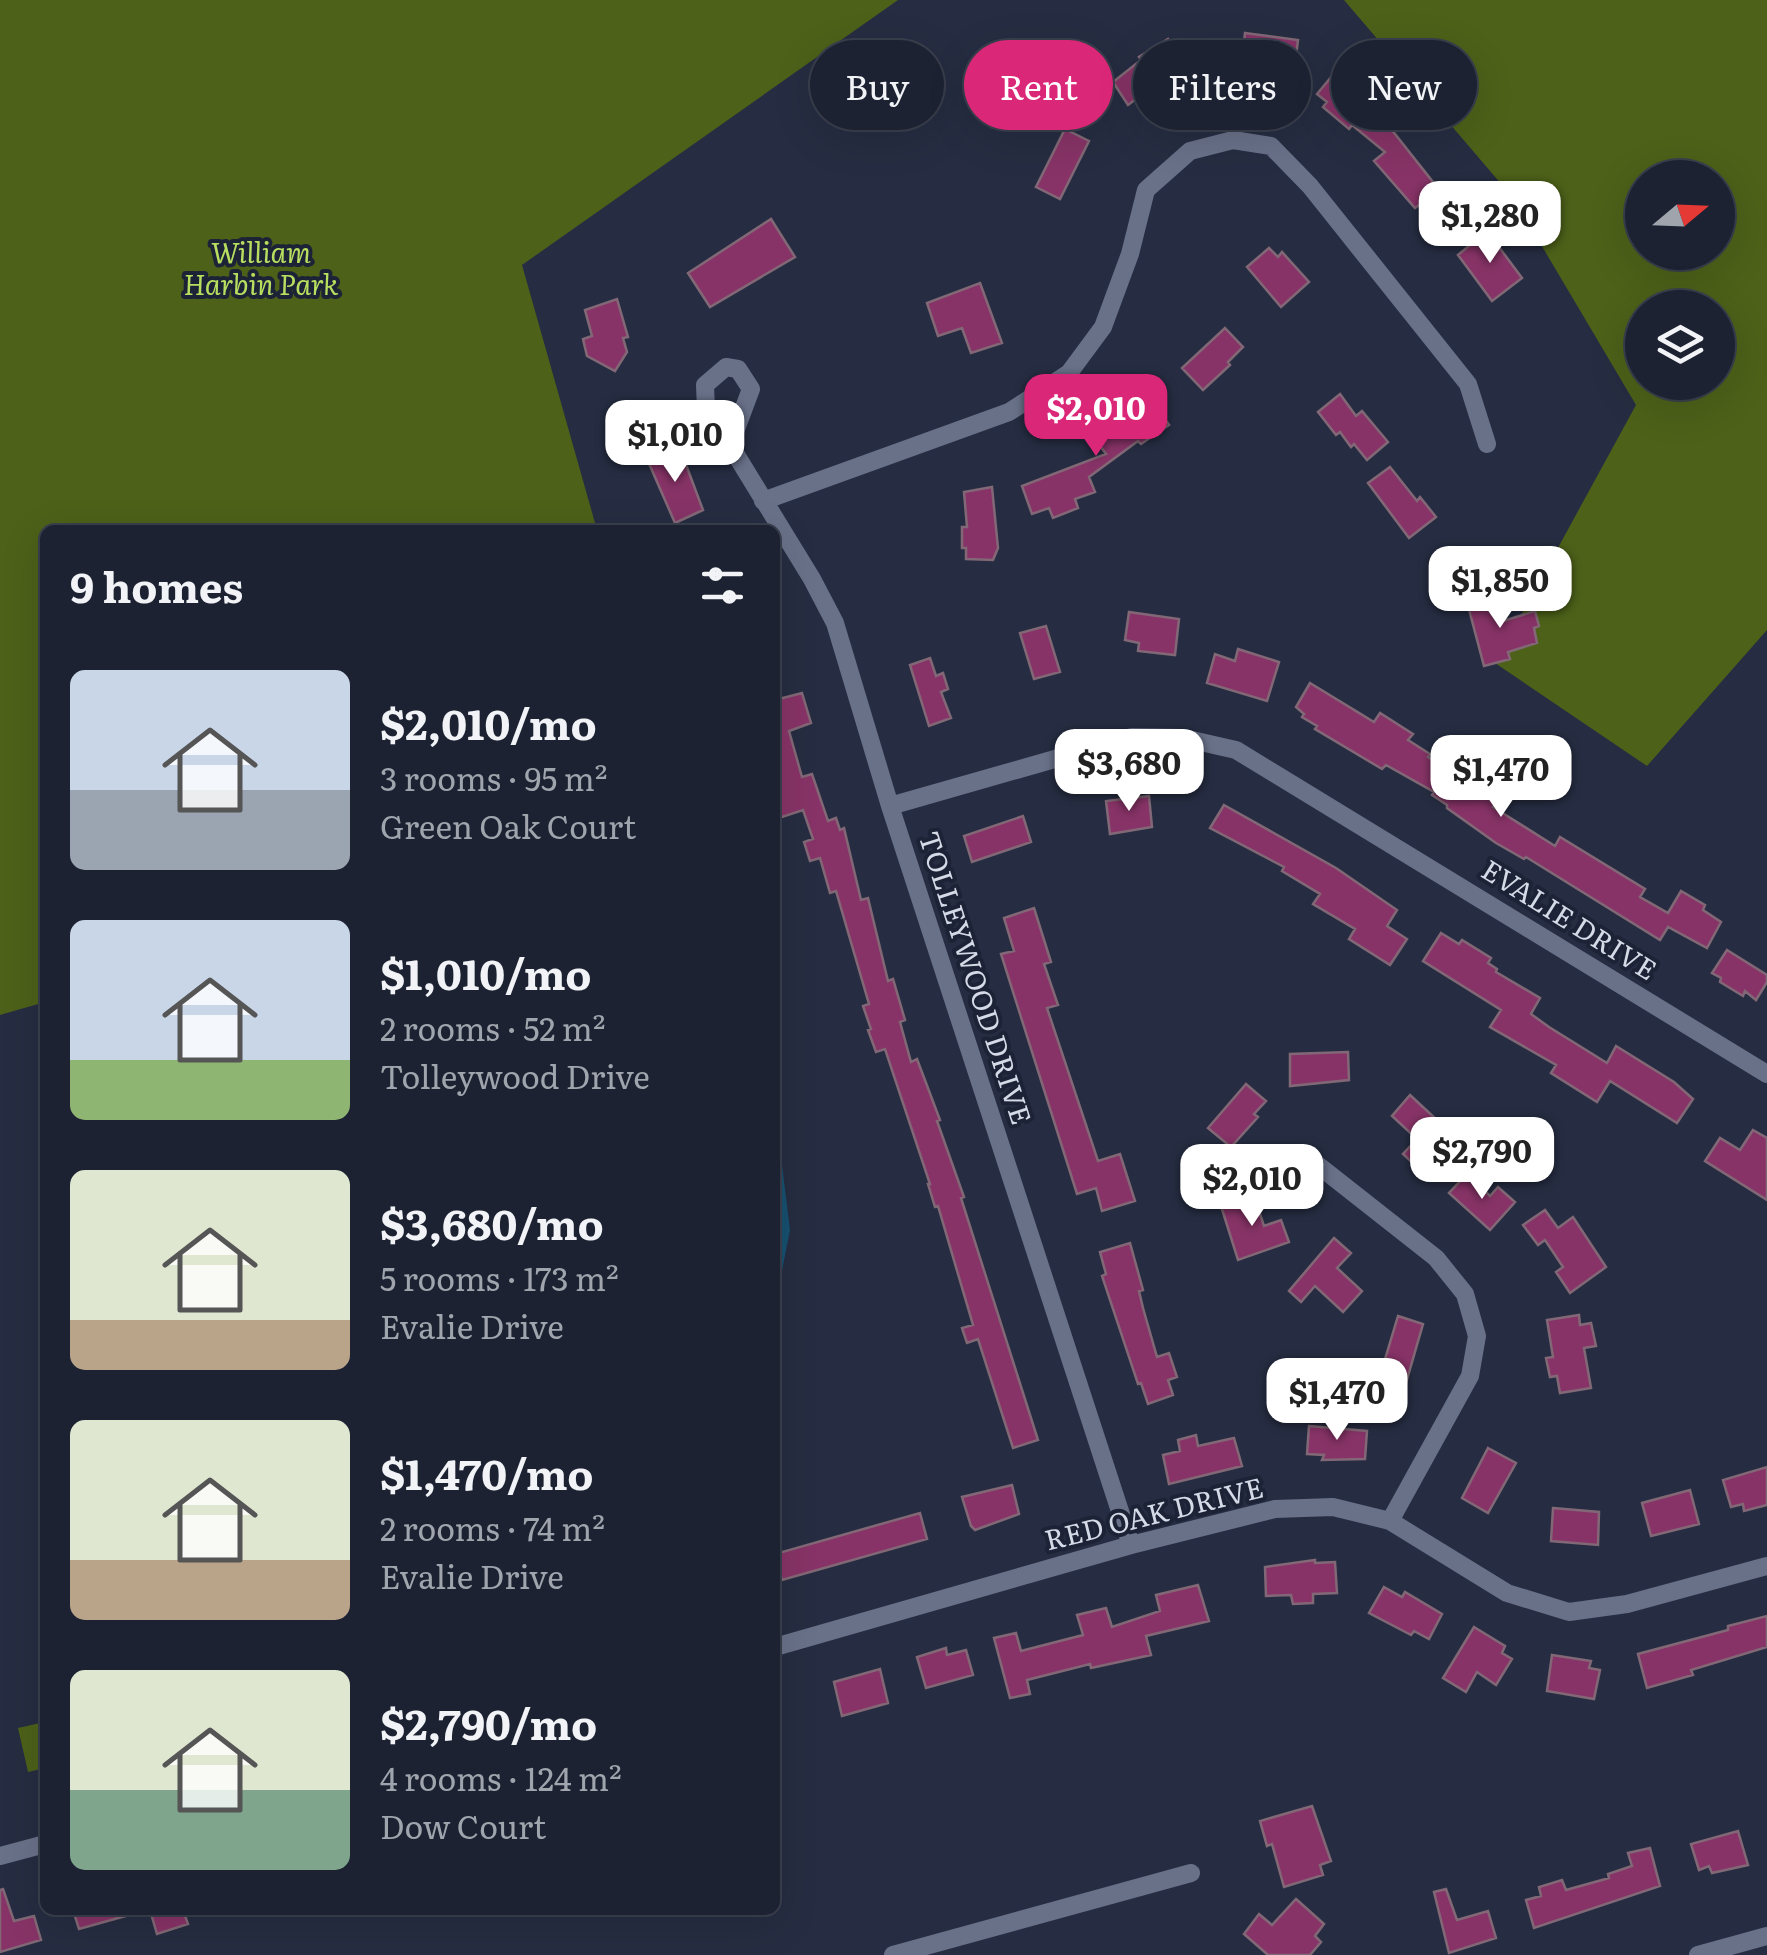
<!DOCTYPE html>
<html lang="en">
<head>
<meta charset="utf-8">
<style>
	body { margin:0; font-family:Literata,serif; background:#292f3e; color:#f1f3f6; height:100vh; display:flex; flex-direction:column; font-size:38px; white-space:nowrap }
	* { box-sizing:border-box; margin:0 }
	p { font-size:32px; color:#a0a4ac }
	.icon { flex:none; width:55px; height:55px; fill:none; stroke:currentColor; stroke-width:2; stroke-linecap:round; stroke-linejoin:round }
	.map { position:relative; flex:1; overflow:hidden }
	.panel { position:absolute; left:40px; top:525px; width:740px; height:1390px; display:flex; flex-direction:column; background:#1c2232; border-radius:15px; box-shadow:0 10px 40px #0002,0 0 0 2px #3a3f4d }
	.panel>* { flex:none }
	.guide { position:absolute; left:810px; top:40px; width:805px; height:90px; display:flex; gap:20px }
	.needle { width:65px; rotate:71deg }
	.tools { position:absolute; left:1625px; top:160px; display:grid; gap:20px }
	.tools a { display:grid; place-items:center; width:110px; height:110px; border-radius:50%; background:#1c2232; box-shadow:0 10px 40px #0002,0 0 0 2px #3a3f4d; font-size:50px }
	.price { position:absolute; translate:-50% -85px; padding:0 22px; border-radius:20px; background:#fff; color:#222; font-size:32px; line-height:65px; filter:drop-shadow(0 2px 5px #0008) }
	.price::after { content:''; position:absolute; left:50%; top:60px; width:30px; height:22px; margin-left:-15px; background:inherit; clip-path:polygon(0 0,100% 0,50% 100%) }
	.price.active { background:#db2777; color:#fff }
	ul { padding:0; list-style:none }
	li { display:flex; align-items:center; gap:30px; height:250px; padding:0 30px }
	li span { display:grid; place-items:center; flex:none; width:280px; height:200px; border-radius:15px; color:#555 }
	li>.icon { margin-inline-start:auto }
	span .icon { width:120px; height:120px; fill:#fffc; stroke-width:1 }
	li b { font-size:42px }
	h2 { display:flex; justify-content:space-between; align-items:center; height:120px; padding:0 30px; font-size:42px }
	.pill { padding:0 35px; border-radius:45px; background:#1c2232; box-shadow:0 10px 40px #0002,0 0 0 2px #3a3f4d; font-size:35px; line-height:90px }
	.pill.active { background:#db2777; color:#fff }
	.map>svg:first-child { display:block }
	.green { fill:#4d6119; fill-rule:evenodd }
	.water { fill:#17506f }
	.building { fill:#873367; stroke:#826876; stroke-width:2.5 }
	.lines { fill:none; stroke-linecap:round; stroke-linejoin:round }
	.minor { stroke:#697189; stroke-width:18 }
	.labels { text-anchor:middle; stroke-width:8; stroke-linejoin:round; paint-order:stroke }
	.park-label { font-size:28px; font-style:italic; fill:#b8de60; stroke:#1d2337 }
	.street-label { font-size:28px; fill:#d5dae7; stroke:#1d2337 }
</style>
</head>
<body>
<div class="map">
<svg width="1767" height="1955" viewBox="0 0 1767 1955">
	<rect width="100%" height="100%" fill="#262d42"/>
	<path class="green" d="M0,0H898L522,265L597,530H45V1002L0,1015Z
		M1344,0H1767V630L1647,766L1495,663L1636,405L1514,199ZM1642,178H1718V252H1642ZM1642,308H1718V382H1642Z
		M45,1722V1768L28,1772L18,1728Z"/>
	<path class="water" d="M775,1141L780,1149L790,1230L775,1306Z"/>
	<path class="building" d="M1245,33L1298,40L1293,81L1272,79V75L1219,65L1242,57Z
		M1168,39L1188,69L1147,97L1144,93L1128,105L1113,82L1141,60L1139,57Z
		M1337,70L1389,115L1384,120L1437,187L1440,184L1455,202L1433,218L1422,203L1415,208L1374,161L1385,152L1352,125L1349,129L1323,107L1327,102L1317,94Z
		M1065,129L1089,141L1060,199L1036,187Z
		M771,219L795,257L710,307L688,273Z
		M1487,231L1522,278L1492,301L1458,255Z
		M1269,248L1278,257L1282,252L1309,282L1281,307L1247,267Z
		M980,283L1002,343L971,353L962,328L938,336L927,303Z
		M617,299L628,337L623,338L627,352L615,371L587,356L583,339L592,336L585,310Z
		M1225,328L1243,347L1228,362L1230,365L1203,390L1182,368Z
		M1147,392L1169,425L1141,444L1138,441L1089,477L1095,492L1075,499L1078,508L1053,518L1049,508L1032,514L1022,486L1106,454L1093,436L1125,416L1120,410Z
		M1340,394L1356,416L1362,411L1388,442L1367,460L1354,444L1351,447L1340,432L1336,435L1318,412Z
		M674,447L681,464L685,462L703,510L675,523L647,459Z
		M1390,467L1417,501L1420,497L1436,517L1409,538L1368,483Z
		M992,487L998,548L993,560L966,559V548H962V527H967L964,492Z
		M1493,596L1500,622L1535,611L1539,626L1534,628L1537,643L1508,652L1510,659L1484,666L1467,602Z
		M1129,612L1179,619L1175,655L1138,651L1139,643L1125,640Z
		M1046,626L1060,672L1034,679L1020,633Z
		M1238,649L1279,662L1267,701L1207,683L1215,654L1235,661Z
		M930,658L936,676L943,673L948,689L941,692L951,718L929,726L910,665Z
		M1310,683L1374,722L1380,713L1413,734L1408,740L1430,754L1428,757L1496,803L1493,807L1555,846L1560,837L1645,889L1640,897L1668,913L1681,891L1705,905L1703,910L1721,922L1707,948L1668,927L1660,940L1526,857L1524,859L1496,843L1447,808V805L1432,795L1434,792L1386,765L1382,769L1315,729L1317,726L1302,717L1304,714L1296,707Z
		M802,693L811,723L789,731L802,777L812,774L828,821L836,818L840,830L844,828L861,900L868,898L888,981L893,979L905,1020L900,1022L911,1062L917,1059L940,1120L937,1121L964,1197L961,1198L1038,1440L1013,1448L978,1339L967,1343L962,1328L973,1325L938,1206L935,1207L928,1184H930L885,1049L876,1052L868,1030L871,1029L863,1006L869,1004L836,891L830,893L820,858L810,861L804,842L813,839L803,810L779,818L775,806V700Z
		M1149,796L1152,827L1110,834L1106,801Z
		M1224,805L1336,868L1397,910L1387,926L1407,939L1390,965L1349,939L1355,929L1313,904L1320,894L1282,871L1284,867L1210,828Z
		M1023,816L1031,842L972,862L964,836Z
		M1034,908L1051,962L1044,964L1058,1005L1047,1008L1098,1161L1120,1154L1135,1201L1102,1211L1096,1188L1077,1194L1001,954L1014,951L1004,918Z
		M1441,933L1459,944L1462,940L1491,958L1488,963L1497,969L1496,972L1540,998L1531,1014L1549,1027L1607,1063L1616,1046L1674,1082L1693,1099L1677,1123L1610,1081L1597,1102L1551,1073L1556,1065L1490,1027L1501,1010L1423,961Z
		M1727,950L1767,975V982L1756,1000L1745,991L1743,996L1720,982L1721,978L1712,973Z
		M1348,1052L1349,1080L1290,1086V1054Z
		M1246,1084L1266,1101L1254,1114L1258,1117L1231,1147L1208,1128Z
		M1410,1095L1451,1133L1418,1168L1403,1154L1417,1139L1392,1116Z
		M1753,1130L1767,1138V1200L1705,1161L1720,1138L1740,1150Z
		M1467,1174L1490,1196L1498,1187L1515,1202L1490,1230L1449,1193Z
		M1254,1196L1264,1226L1281,1220L1289,1242L1238,1260L1221,1206Z
		M1545,1210L1558,1228L1573,1217L1606,1267L1570,1293L1556,1272L1563,1267L1545,1240L1538,1245L1523,1225Z
		M1334,1238L1351,1253L1337,1268L1362,1291L1343,1312L1315,1286L1301,1302L1289,1291Z
		M1130,1243L1143,1290L1139,1291L1143,1308L1157,1357L1169,1353L1177,1377L1168,1380L1173,1395L1148,1404L1141,1383L1138,1384L1102,1276L1106,1274L1100,1252Z
		M1579,1315L1580,1325L1591,1323L1596,1346L1584,1348L1591,1388L1560,1393L1557,1376L1550,1377L1546,1358L1553,1357L1547,1320Z
		M1398,1316L1423,1324L1406,1383L1380,1376Z
		M1309,1426L1367,1431L1365,1459L1322,1460L1324,1455L1307,1454Z
		M1196,1435L1198,1446L1234,1438L1242,1466L1169,1484L1163,1455L1180,1451L1178,1440Z
		M1488,1448L1516,1463L1488,1513L1462,1498Z
		M1767,1467V1505L1744,1511L1743,1504L1731,1507L1723,1480Z
		M1012,1485L1019,1514L975,1530L971,1526L962,1497Z
		M1690,1490L1699,1524L1651,1536L1642,1503Z
		M1553,1508L1599,1512L1598,1545L1551,1541Z
		M920,1513L927,1539L782,1580L775,1554Z
		M1315,1560V1563L1335,1562L1337,1593L1313,1594V1603L1293,1604L1291,1595L1266,1596L1265,1567Z
		M1198,1585L1209,1621L1146,1636L1151,1655L1091,1668L1090,1664L1027,1680L1030,1694L1010,1698L994,1638L1016,1633L1021,1651L1083,1635L1077,1615L1106,1608L1112,1627L1160,1611L1156,1595Z
		M1384,1587L1402,1597L1405,1592L1442,1614L1429,1639L1414,1631L1411,1635L1369,1613Z
		M1767,1616V1647L1691,1670L1693,1675L1647,1688L1638,1654L1728,1630V1626Z
		M1474,1627L1505,1646L1502,1653L1512,1659L1496,1685L1477,1672L1466,1692L1443,1678Z
		M946,1648L947,1655L966,1650L973,1675L926,1688L917,1657Z
		M1552,1655L1591,1661L1589,1668L1600,1670L1594,1699L1547,1691Z
		M880,1669L888,1703L842,1716L834,1682Z
		M1312,1806L1331,1861L1320,1865L1323,1875L1284,1887L1272,1844L1267,1846L1260,1821Z
		M1738,1831L1748,1865L1712,1873L1709,1866L1699,1870L1691,1844Z
		M1650,1848L1660,1886L1534,1928L1526,1900L1541,1896L1539,1887L1562,1880L1566,1890L1609,1878L1608,1874L1632,1866L1628,1853Z
		M3,1889L14,1921L34,1916L41,1940L0,1952V1890Z
		M1446,1889L1457,1920L1488,1911L1496,1938L1449,1953L1434,1892Z
		M1296,1899L1324,1924L1315,1936L1321,1942L1310,1955H1268L1244,1934L1259,1914L1272,1925Z
		M73,1910H128L129,1915L79,1929Z
		M150,1910H183L188,1924L157,1934Z"/>
	<g class="lines">
		<path class="minor" d="M730,445L706,410L705,385L726,367L738,369L751,389L730,445L812,579L835,623L890,806L1131,1545
			M763,501L1009,412L1069,373L1103,327L1130,254L1146,190L1190,151L1233,140L1271,146L1310,186L1468,384L1487,444
			M890,806L1132,737L1183,738L1236,750L1767,1074
			M1314,1162L1436,1258L1465,1294L1477,1336L1470,1376L1390,1521
			M775,1647L1131,1545L1275,1509L1333,1507L1390,1521L1507,1593L1569,1612L1627,1604L1767,1566
			M0,1856L45,1844
			M893,1955L1191,1873
			M1698,1955L1767,1936"/>
	</g>
	<g class="labels">
		<g class="park-label">
			<text x="261" y="263">William<tspan x="261" dy="32">Harbin Park</tspan></text>
		</g>
		<g class="street-label">
			<text transform="translate(1569 920) rotate(32)" y="10">EVALIE DRIVE</text>
			<text transform="translate(975 978) rotate(72)" y="10">TOLLEYWOOD DRIVE</text>
			<text transform="translate(1154 1514) rotate(-14)" y="10">RED OAK DRIVE</text>
		</g>
	</g>
</svg>
<div class="tools">
<a><svg class="needle" viewBox="-14 -14 28 28"><path d="M0-13l5 13h-10z" fill="#e53935"/><path d="M0 13l5-13h-10z" fill="#a0a4ac"/></svg></a>
<a><svg class="icon" aria-label="layers" viewBox="0 0 24 24"><path d="M12 4l9 5-9 5-9-5zM3 14l9 5 9-5"/></svg></a>
</div>
<b class="price" style="left:1490px;top:266px">$1,280</b>
<b class="price active" style="left:1096px;top:459px">$2,010</b>
<b class="price" style="left:675px;top:485px">$1,010</b>
<b class="price" style="left:1500px;top:631px">$1,850</b>
<b class="price" style="left:1129px;top:814px">$3,680</b>
<b class="price" style="left:1501px;top:820px">$1,470</b>
<b class="price" style="left:1482px;top:1202px">$2,790</b>
<b class="price" style="left:1252px;top:1229px">$2,010</b>
<b class="price" style="left:1337px;top:1443px">$1,470</b>
<div class="guide">
<a class="pill">Buy</a>
<a class="pill active">Rent</a>
<a class="pill">Filters</a>
<a class="pill">New</a>
</div>
<section class="panel">
<h2>9 homes<svg class="icon" aria-label="filters" viewBox="0 0 24 24"><path d="M4 7h16M4 17h16"/><circle cx="9" cy="7" r="2"/><circle cx="15" cy="17" r="2"/></svg></h2>
<ul>
<li><span style="background:linear-gradient(#c9d6e8 60%,#9aa5b1 0)"><svg class="icon" aria-label="home" viewBox="0 0 24 24"><path d="M3 11l9-7 9 7M6 9v11h12V9"/></svg></span><div><b>$2,010/mo</b><p>3 rooms · 95 m²</p><p>Green Oak Court</p></div></li>
<li><span style="background:linear-gradient(#c9d6e8 70%,#8fb573 0)"><svg class="icon" aria-label="home" viewBox="0 0 24 24"><path d="M3 11l9-7 9 7M6 9v11h12V9"/></svg></span><div><b>$1,010/mo</b><p>2 rooms · 52 m²</p><p>Tolleywood Drive</p></div></li>
<li><span style="background:linear-gradient(#dfe7d0 75%,#b9a48a 0)"><svg class="icon" aria-label="home" viewBox="0 0 24 24"><path d="M3 11l9-7 9 7M6 9v11h12V9"/></svg></span><div><b>$3,680/mo</b><p>5 rooms · 173 m²</p><p>Evalie Drive</p></div></li>
<li><span style="background:linear-gradient(#dfe7d0 70%,#b9a48a 0)"><svg class="icon" aria-label="home" viewBox="0 0 24 24"><path d="M3 11l9-7 9 7M6 9v11h12V9"/></svg></span><div><b>$1,470/mo</b><p>2 rooms · 74 m²</p><p>Evalie Drive</p></div></li>
<li><span style="background:linear-gradient(#dfe7d0 60%,#7fa58c 0)"><svg class="icon" aria-label="home" viewBox="0 0 24 24"><path d="M3 11l9-7 9 7M6 9v11h12V9"/></svg></span><div><b>$2,790/mo</b><p>4 rooms · 124 m²</p><p>Dow Court</p></div></li>
</ul>
</section>
</div>
</body>
</html>
